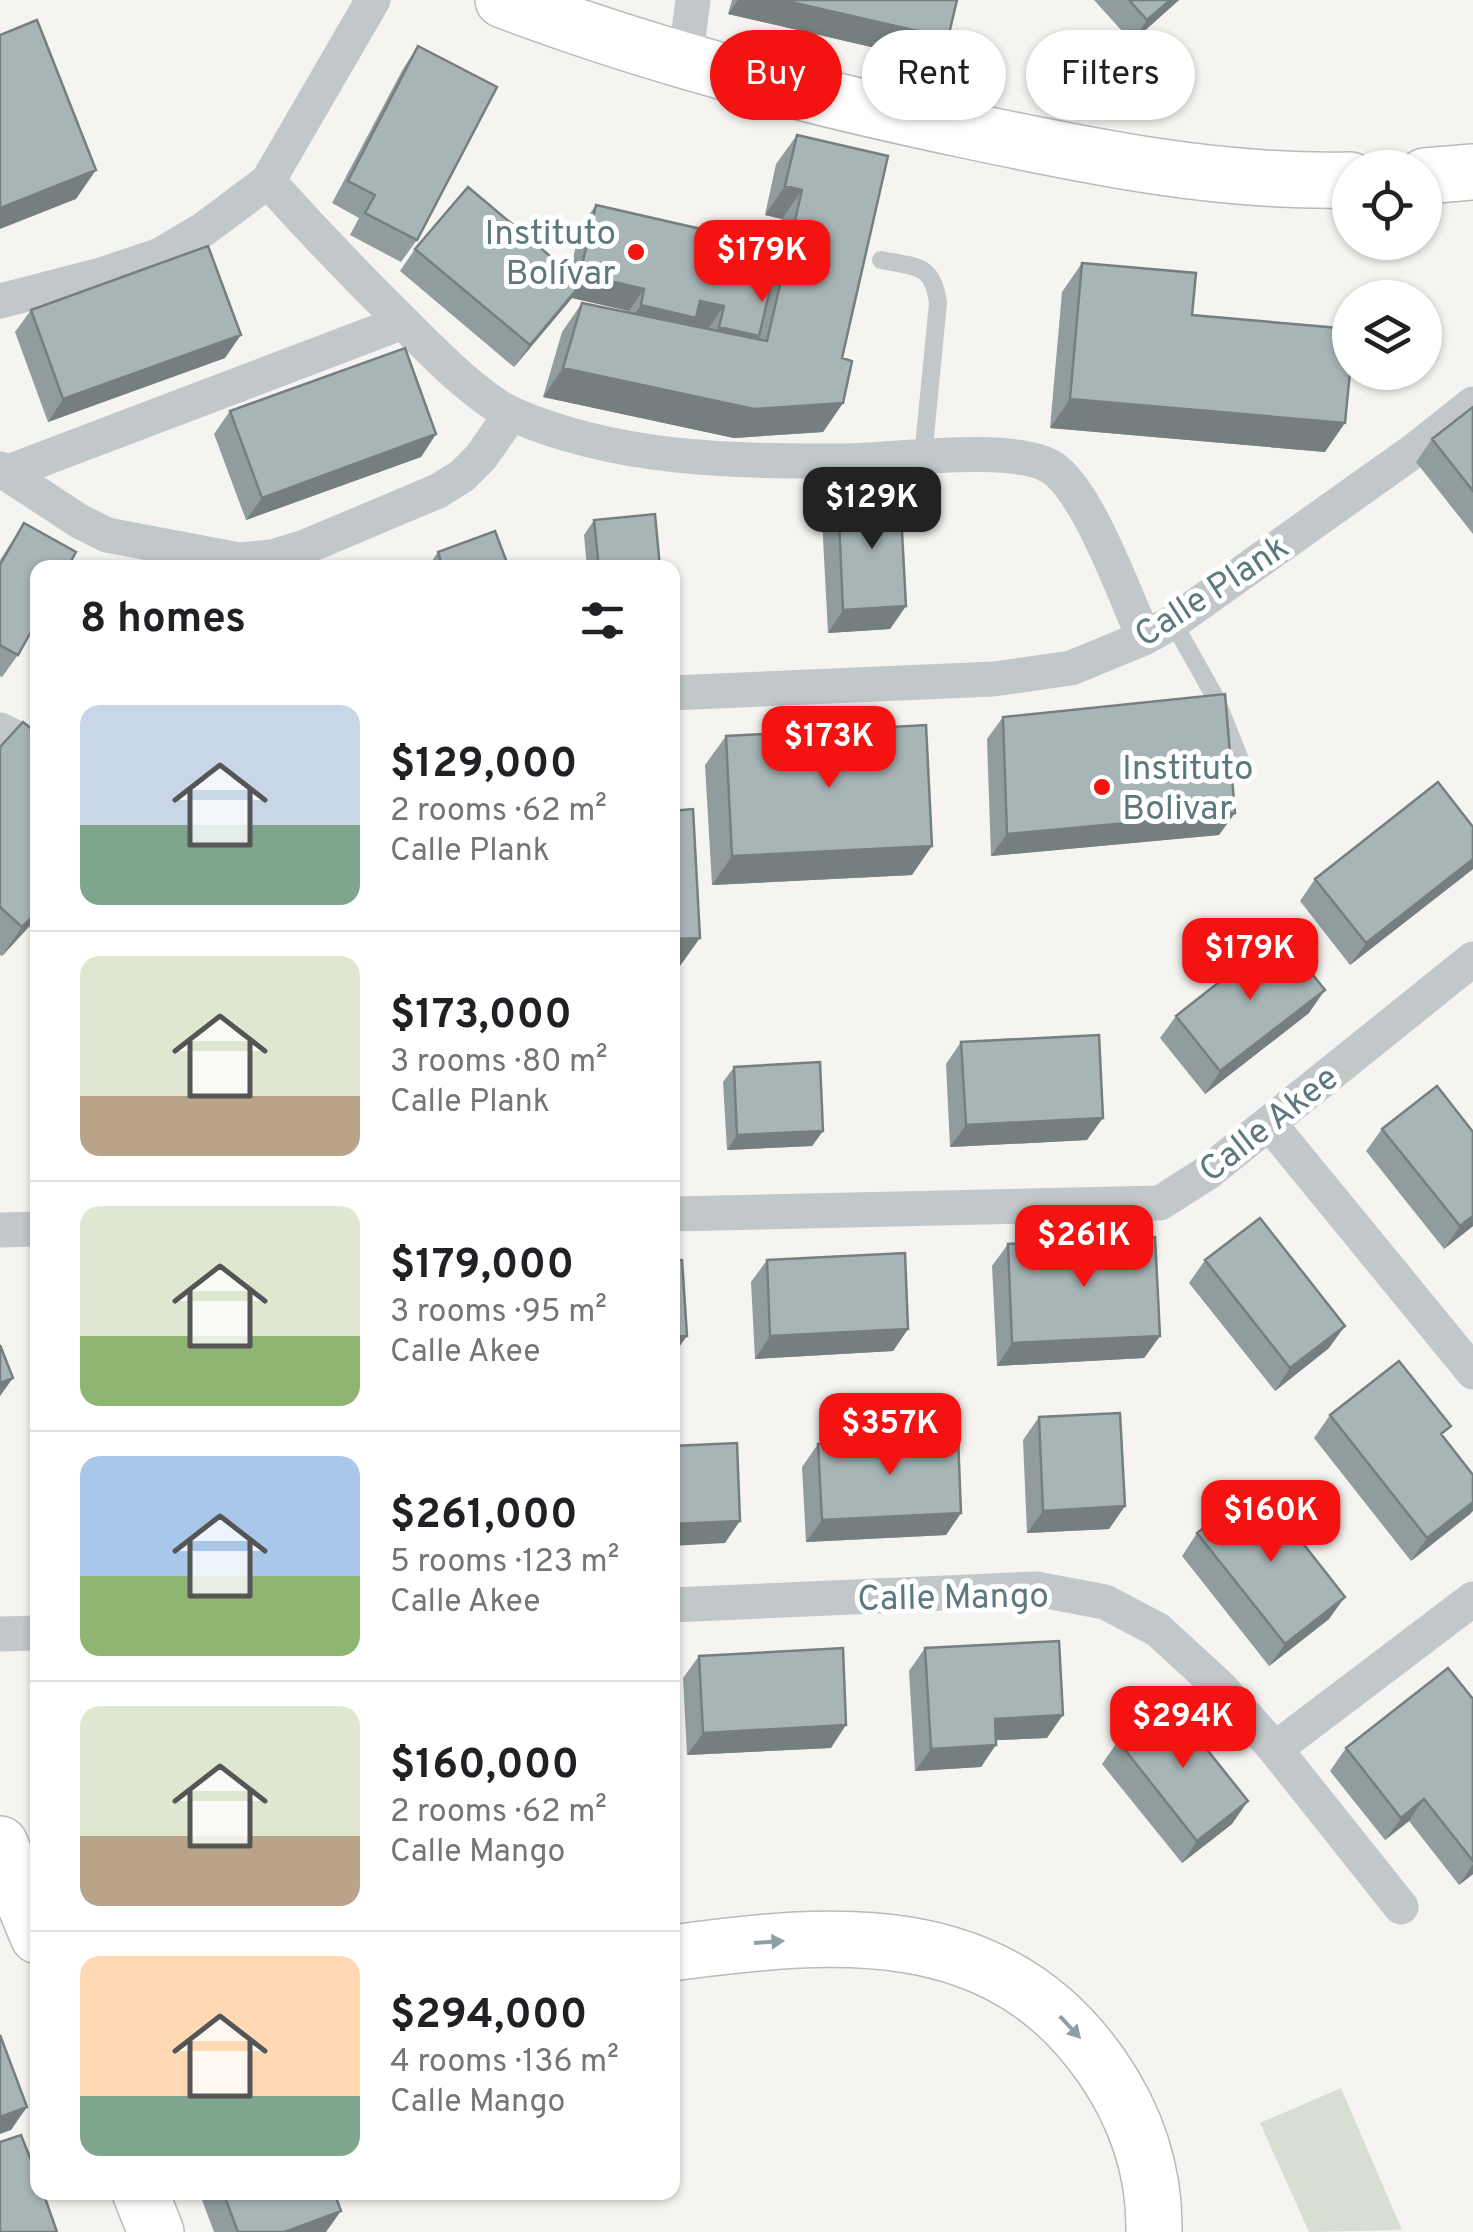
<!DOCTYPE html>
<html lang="en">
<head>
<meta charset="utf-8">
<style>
	body { margin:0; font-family:Overpass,sans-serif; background:#f6f6f6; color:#202124; height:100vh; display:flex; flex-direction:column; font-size:38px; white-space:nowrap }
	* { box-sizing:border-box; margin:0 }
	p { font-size:32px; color:#757577 }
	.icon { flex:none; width:55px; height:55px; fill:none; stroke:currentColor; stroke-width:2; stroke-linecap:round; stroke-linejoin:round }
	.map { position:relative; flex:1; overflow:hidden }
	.drawer { position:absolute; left:30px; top:560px; width:650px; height:1640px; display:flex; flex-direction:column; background:#fff; border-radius:20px; box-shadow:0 2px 8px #0004 }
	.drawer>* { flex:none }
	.top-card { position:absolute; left:710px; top:30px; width:612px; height:90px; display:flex; gap:20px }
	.fabs { position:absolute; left:1332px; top:150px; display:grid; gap:20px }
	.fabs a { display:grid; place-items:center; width:110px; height:110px; border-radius:50%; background:#fff; box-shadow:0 2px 8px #0004; font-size:50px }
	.price { position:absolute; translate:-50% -85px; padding:0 22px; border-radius:20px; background:#f51312; color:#fff; font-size:32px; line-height:65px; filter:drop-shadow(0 2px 5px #0008) }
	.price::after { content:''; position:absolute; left:50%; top:60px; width:30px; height:22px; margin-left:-15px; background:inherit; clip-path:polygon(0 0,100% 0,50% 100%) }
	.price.active { background:#222; color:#fff }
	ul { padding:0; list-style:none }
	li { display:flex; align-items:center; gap:30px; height:250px; padding:0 50px }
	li+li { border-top:2px solid #e0e0e0 }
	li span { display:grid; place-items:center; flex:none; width:280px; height:200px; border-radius:20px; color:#555 }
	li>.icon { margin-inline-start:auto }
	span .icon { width:120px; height:120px; fill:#fffc; stroke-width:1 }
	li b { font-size:42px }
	h2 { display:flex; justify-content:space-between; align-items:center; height:120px; padding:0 50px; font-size:42px }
	.tag { padding:0 35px; border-radius:45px; background:#fff; box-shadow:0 2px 8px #0004; font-size:35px; line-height:90px }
	.tag.active { background:#f51312; color:#fff }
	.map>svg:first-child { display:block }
	.green { fill:#d9ded2 }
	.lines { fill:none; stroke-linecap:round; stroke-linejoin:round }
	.primary-casing { stroke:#b5bbbd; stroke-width:58 }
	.highway-casing { stroke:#b6bbbd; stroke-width:58 }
	.lane { stroke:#c2c8ca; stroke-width:18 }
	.street { stroke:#c2c8ca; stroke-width:35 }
	.primary { stroke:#fff; stroke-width:55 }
	.highway { stroke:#fff; stroke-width:55 }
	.wall { fill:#909c9d }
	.shaded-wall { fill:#767f80 }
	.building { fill:#a8b5b7; stroke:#767f80; stroke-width:2.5 }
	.oneway { fill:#8ea0a5 }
	.poi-dot { fill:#f51312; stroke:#fff; stroke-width:4 }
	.labels { text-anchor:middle; stroke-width:10; stroke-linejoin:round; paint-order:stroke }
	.poi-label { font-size:35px; fill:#5d787f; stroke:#fff; text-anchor:end }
	.street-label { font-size:35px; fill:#5d787f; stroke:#fff }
</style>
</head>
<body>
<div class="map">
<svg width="1473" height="2232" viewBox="0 0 1473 2232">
	<rect width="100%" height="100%" fill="#f6f4f1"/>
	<path class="green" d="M1341,2088L1402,2230L1309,2232L1260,2123Z"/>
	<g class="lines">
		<defs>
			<path id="primary" d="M503,0C653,57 809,97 965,130C1092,157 1219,183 1350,180
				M1425,176L1473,172
				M0,1844L38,1936
				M140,2192L156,2232"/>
			<path id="highway" d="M672,1953C834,1931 998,1916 1102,2067C1136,2116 1155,2172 1154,2232"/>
		</defs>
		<use href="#primary" class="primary-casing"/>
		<use href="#highway" class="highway-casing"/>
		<path class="lane" d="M881,260C915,267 933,263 938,303L923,457
			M1173,622L1215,697L1241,762"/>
		<path class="street" d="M685,62L693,0
			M268,181C312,230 357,277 404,323C432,351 478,399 514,415C616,459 732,462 841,461C890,461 1012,443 1051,467C1088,490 1125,596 1144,638
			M0,301L101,275L160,255L204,229L268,181L373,0
			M0,469L79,521L107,535L239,560L272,557L305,547L438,491L462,476L481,457L511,414
			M6,473L403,322
			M672,693L994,679L1071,668L1144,638L1173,622L1415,450L1473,404
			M0,730L38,749
			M1269,1123L1473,1372
			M672,1214L1160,1203L1207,1173L1473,959
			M0,1230L38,1229
			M672,1605L1036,1589L1105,1602L1158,1630L1221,1688L1275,1749L1401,1907
			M0,1634L38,1633
			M1275,1749L1473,1599"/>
		<use href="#primary" class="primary"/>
		<use href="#highway" class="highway"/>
	</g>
	<path class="wall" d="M732,0H957L932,61L728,14Z
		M1094,0H1179L1132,42Z
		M418,46L417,240L401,262L350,235L359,218L332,203L403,69Z
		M797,135L842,358L843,403L823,432L734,438L543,397L562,332L582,303L628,312L629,311L572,298L514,367L400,271L415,249L570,273L580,227L596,205L776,246L782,219L765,215L776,164Z
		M1082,263L1192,315L1325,452L1050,428L1062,292Z
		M31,310L225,358L48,422L15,332Z
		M1473,407V534L1416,462L1432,439Z
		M230,411L436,434L421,457L246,520L214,434Z
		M838,498L906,606L890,629L828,633L822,520Z
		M594,520L660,568H587L584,535Z
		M24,523L18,655L2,677L0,676V560Z
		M438,552L509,568H427Z
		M1003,717L1219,835L991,856L987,739Z
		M38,734V917L2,956L0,955V747Z
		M726,736L912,875L712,885L705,765Z
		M1473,869L1350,965L1300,901L1315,879Z
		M1309,1013L1205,1094L1160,1038L1176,1016Z
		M961,1042L1087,1140L950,1147L946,1064Z
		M734,1067L823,1131L812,1146L727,1150L723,1082Z
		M1382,1129L1473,1226L1444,1249L1366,1151Z
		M1008,1244L1160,1336L1144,1358L997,1366L992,1266Z
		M767,1260L908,1329L893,1351L755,1359L751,1282Z
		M1205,1260L1329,1348L1275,1391L1189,1283Z
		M1330,1415L1470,1514L1411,1561L1314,1438Z
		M1039,1417L1125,1506L1109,1529L1027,1533L1023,1440Z
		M818,1444L961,1513L946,1535L806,1542L802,1467Z
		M1197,1533L1329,1619L1269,1666L1182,1556Z
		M925,1648L1047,1738L996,1740L981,1767L915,1771L909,1671Z
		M699,1656L831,1748L687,1755L683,1678Z
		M1473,1699V1874L1459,1885L1409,1821L1385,1840L1330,1771L1346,1748Z
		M1118,1741L1232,1824L1182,1863L1102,1764Z
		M199,2192H334L326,2232H214Z"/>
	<path class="shaded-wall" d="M738,0H782L948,38L932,61L728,14Z
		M1170,0H1179L1132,42L1147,20Z
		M96,170L76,199L0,229V208Z
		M785,186L802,190L782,219L765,215Z
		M580,274L644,289L629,311L572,298L514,367Z
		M700,301L724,306L708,329L625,327L641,305Z
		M719,327L759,336L743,358L703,349Z
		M241,335L225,358L48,422L63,399Z
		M563,368L843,403L823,432L734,438L543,397Z
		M1070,399L1345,423L1325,452L1050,428Z
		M436,434L421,457L246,520L262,498Z
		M906,606L890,629L828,633L843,610Z
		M1235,813L1219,835L991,856L1007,834Z
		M932,846L912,875L712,885L732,856Z
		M1473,859V869L1350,965L1366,943Z
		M38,911V917L2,956L22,927Z
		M700,938L680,966L672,967V939Z
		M1325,990L1309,1013L1205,1094L1220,1071Z
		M1103,1118L1087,1140L950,1147L966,1125Z
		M823,1131L812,1146L727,1150L737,1135Z
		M1473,1216V1226L1444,1249L1460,1226Z
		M1345,1326L1329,1348L1275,1391L1290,1368Z
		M908,1329L893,1351L755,1359L770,1336Z
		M687,1336L672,1357V1337Z
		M1160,1336L1144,1358L997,1366L1012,1343Z
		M13,1378L0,1396V1383Z
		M1473,1502V1511L1470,1514L1411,1561L1427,1538Z
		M1125,1506L1109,1529L1027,1533L1043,1511Z
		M961,1513L946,1535L806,1542L822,1520Z
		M740,1521L725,1543L672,1546V1524Z
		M1345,1597L1329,1619L1269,1666L1285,1644Z
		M1063,1715L1047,1738L979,1741L995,1719Z
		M846,1725L831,1748L687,1755L703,1733Z
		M996,1745L981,1767L915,1771L931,1749Z
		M1424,1799L1409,1821L1385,1840L1401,1818Z
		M1248,1801L1232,1824L1182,1863L1197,1841Z
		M1473,1864V1874L1459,1885Z
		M27,2107L11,2130L0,2134V2117Z
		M341,2211L326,2232H285Z"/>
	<path class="building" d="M782,0H957L948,38Z
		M1129,0H1170L1147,20Z
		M37,20L96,170L0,208V35Z
		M418,46L497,87L417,240L365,213L375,195L348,181Z
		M797,135L888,156L842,358L852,361L843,403L754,409L563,368L582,303L767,341L802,190L785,186Z
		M468,187L582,283L530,345L415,249Z
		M596,205L780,247L759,336L719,327L724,306L700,301L696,318L641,305L644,289L580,274Z
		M208,246L241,335L63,399L31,310Z
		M1082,263L1196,273L1192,315L1350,329V372L1345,423L1070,399Z
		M405,348L436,434L262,498L230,411Z
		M1473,407V491L1432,439Z
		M900,495L906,606L843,610L838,498Z
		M655,514L660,568H599L594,520Z
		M24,523L76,552L67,568H38V619L18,655L0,645V565Z
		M495,531L509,568H443L438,552Z
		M1225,694L1235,813L1007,834L1003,717Z
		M23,722L38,734V911L22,927L0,907V747Z
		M926,725L932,846L732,856L726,736Z
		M1438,782L1473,827V859L1366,943L1315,879Z
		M693,809L700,938L672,939V811Z
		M1280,934L1325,990L1220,1071L1176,1016Z
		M1099,1035L1103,1118L966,1125L961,1042Z
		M820,1062L823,1131L737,1135L734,1067Z
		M1437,1086L1473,1132V1216L1460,1226L1382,1129Z
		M1260,1218L1345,1326L1290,1368L1205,1260Z
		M1155,1237L1160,1336L1012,1343L1008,1244Z
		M905,1253L908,1329L770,1336L767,1260Z
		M682,1260L687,1336L672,1337V1261Z
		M0,1345L13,1378L0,1383Z
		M1399,1361L1451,1426L1441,1434L1473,1475V1502L1427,1538L1330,1415Z
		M1120,1413L1125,1506L1043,1511L1039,1417Z
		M958,1437L961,1513L822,1520L818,1444Z
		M737,1443L740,1521L672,1524V1446Z
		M1258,1486L1345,1597L1285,1644L1197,1533Z
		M1059,1641L1063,1715L995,1719L996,1745L931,1749L925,1648Z
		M843,1648L846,1725L703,1733L699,1656Z
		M1448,1668L1473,1699V1861L1424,1799L1401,1818L1346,1748Z
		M1169,1702L1248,1801L1197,1841L1118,1741Z
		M0,2035L27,2107L0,2117Z
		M21,2135L38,2178V2192H43L57,2232H0V2142Z
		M223,2192H334L341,2211L285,2232H238Z"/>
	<defs><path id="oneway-solid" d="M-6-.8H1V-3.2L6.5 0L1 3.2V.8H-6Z" transform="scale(2.5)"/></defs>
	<g class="oneway">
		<use href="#oneway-solid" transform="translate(769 1942) rotate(-4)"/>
		<use href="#oneway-solid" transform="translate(1070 2027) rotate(47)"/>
	</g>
	<g class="poi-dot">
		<circle cx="636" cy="252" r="10"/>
		<circle cx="1102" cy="787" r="10"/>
	</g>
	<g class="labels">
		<g class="poi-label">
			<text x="616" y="244">Instituto<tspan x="616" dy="40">Bolívar</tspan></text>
			<text x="1122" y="779" text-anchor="start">Instituto<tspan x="1122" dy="40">Bolivar</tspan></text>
		</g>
		<g class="street-label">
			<text transform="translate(1211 590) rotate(-33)" y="12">Calle Plank</text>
			<text transform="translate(1268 1123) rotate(-38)" y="12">Calle Akee</text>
			<text transform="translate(953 1596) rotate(-1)" y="12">Calle Mango</text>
		</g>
	</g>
</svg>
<div class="fabs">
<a><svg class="icon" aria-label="locate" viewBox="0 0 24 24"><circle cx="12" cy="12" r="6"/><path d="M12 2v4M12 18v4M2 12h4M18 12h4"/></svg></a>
<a><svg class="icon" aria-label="layers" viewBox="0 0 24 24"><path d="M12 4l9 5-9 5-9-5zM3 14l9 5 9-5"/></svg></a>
</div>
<b class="price" style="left:762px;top:305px">$179K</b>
<b class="price active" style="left:872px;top:552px">$129K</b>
<b class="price" style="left:829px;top:791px">$173K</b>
<b class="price" style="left:1250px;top:1003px">$179K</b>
<b class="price" style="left:1084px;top:1290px">$261K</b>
<b class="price" style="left:890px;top:1478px">$357K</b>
<b class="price" style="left:1271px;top:1565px">$160K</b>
<b class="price" style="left:1183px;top:1771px">$294K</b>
<div class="top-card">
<a class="tag active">Buy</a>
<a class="tag">Rent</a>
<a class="tag">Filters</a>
</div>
<section class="drawer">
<h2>8 homes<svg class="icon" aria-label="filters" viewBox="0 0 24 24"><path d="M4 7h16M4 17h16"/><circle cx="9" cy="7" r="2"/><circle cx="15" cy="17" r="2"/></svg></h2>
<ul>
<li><span style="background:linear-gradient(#c9d6e8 60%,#7fa58c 0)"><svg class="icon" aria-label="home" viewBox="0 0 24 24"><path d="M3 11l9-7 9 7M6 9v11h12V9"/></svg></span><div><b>$129,000</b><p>2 rooms · 62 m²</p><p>Calle Plank</p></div></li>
<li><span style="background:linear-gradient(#dfe7d0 70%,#b9a48a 0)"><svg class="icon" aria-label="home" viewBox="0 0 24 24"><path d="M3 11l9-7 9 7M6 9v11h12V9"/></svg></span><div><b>$173,000</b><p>3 rooms · 80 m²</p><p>Calle Plank</p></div></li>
<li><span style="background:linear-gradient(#dfe7d0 65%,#8fb573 0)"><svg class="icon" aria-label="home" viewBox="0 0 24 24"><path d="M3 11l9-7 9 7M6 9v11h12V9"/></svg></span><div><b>$179,000</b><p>3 rooms · 95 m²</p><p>Calle Akee</p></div></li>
<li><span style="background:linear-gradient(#a9c7e8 60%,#8fb573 0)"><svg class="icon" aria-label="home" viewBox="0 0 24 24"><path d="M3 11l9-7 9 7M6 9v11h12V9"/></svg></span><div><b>$261,000</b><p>5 rooms · 123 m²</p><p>Calle Akee</p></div></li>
<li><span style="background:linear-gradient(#dfe7d0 65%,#b9a48a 0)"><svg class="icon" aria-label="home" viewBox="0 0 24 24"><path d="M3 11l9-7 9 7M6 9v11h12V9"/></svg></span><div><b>$160,000</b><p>2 rooms · 62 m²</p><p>Calle Mango</p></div></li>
<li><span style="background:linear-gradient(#ffd9b3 70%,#7fa58c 0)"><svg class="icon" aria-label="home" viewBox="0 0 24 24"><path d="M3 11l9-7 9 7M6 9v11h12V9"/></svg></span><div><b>$294,000</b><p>4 rooms · 136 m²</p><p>Calle Mango</p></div></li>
</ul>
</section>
</div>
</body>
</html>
